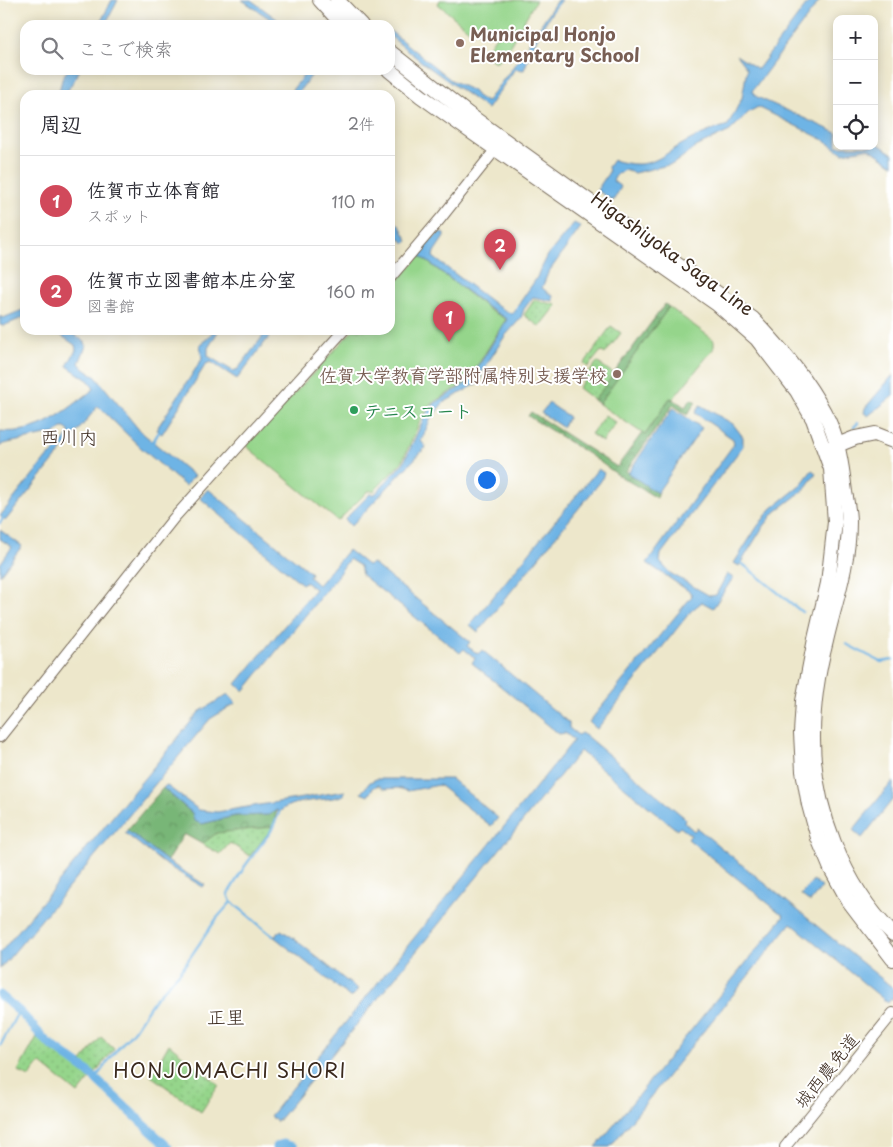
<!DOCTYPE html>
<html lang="ja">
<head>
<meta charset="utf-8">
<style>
	body { margin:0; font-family:"Playpen Sans","Klee One",sans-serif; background:#f2f2f3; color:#2b2b33 }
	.controls { position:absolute; right:15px; top:15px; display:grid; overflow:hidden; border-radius:10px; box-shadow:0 2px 12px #0003 }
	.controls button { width:45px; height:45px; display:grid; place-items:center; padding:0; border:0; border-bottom:1px solid #e1e1e2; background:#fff; color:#2b2b33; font:25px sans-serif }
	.you { position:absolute; left:486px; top:479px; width:18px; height:18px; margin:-12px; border:4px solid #fff; border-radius:50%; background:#1a73e8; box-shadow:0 0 0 8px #1a73e833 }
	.badge { display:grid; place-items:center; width:32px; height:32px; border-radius:50%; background:#d1495b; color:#fff; font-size:16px; font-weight:700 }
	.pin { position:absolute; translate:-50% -41px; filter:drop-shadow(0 1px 2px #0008) }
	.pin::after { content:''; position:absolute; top:26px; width:18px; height:15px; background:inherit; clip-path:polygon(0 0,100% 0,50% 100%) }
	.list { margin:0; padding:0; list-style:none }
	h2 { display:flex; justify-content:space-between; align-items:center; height:65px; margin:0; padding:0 20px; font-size:21px }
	h2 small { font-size:16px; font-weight:400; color:#7c7c81 }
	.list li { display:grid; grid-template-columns:32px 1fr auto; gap:15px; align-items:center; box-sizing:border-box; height:90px; padding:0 20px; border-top:1px solid #e1e1e2 }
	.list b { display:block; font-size:19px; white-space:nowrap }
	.list p { margin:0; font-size:16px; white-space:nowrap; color:#7c7c81 }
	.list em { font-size:16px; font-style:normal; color:#7c7c81 }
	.icon { flex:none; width:28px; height:28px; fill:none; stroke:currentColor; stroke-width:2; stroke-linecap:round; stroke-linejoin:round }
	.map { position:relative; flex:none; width:893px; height:1147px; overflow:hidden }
	.search { position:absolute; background:#fff; box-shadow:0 2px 12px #0003; left:20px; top:20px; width:375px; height:55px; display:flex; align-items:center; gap:12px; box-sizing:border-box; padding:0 18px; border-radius:15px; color:#7c7c81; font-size:19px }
	.panel { position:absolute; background:#fff; box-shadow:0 2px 12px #0003; left:20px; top:90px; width:375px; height:245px; border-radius:15px }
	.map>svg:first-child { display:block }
</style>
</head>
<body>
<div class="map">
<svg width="893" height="1147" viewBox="0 0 893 1147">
	<defs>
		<pattern id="forest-crowns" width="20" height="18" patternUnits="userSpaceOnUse" patternTransform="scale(1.25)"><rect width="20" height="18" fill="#78b677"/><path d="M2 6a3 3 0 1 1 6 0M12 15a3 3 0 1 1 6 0" fill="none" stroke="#649461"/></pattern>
		<pattern id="garden-dots" width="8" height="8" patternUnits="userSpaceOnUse" patternTransform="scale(1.25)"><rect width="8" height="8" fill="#95d58b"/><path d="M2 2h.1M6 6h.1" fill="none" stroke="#81b778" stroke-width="1.8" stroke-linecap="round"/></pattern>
	</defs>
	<rect width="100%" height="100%" fill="#fff"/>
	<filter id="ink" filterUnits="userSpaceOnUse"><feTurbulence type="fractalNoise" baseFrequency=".02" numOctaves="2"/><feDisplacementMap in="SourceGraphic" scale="10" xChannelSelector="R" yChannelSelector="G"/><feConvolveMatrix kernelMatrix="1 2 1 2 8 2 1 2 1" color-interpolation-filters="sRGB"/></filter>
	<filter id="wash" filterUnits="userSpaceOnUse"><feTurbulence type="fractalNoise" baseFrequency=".0096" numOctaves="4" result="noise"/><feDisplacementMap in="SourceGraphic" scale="20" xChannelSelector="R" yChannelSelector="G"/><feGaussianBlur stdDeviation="1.12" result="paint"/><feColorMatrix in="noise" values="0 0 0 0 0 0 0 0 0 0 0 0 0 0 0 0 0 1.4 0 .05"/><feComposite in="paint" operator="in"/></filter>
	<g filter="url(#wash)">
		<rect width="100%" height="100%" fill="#ede7cb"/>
		<g fill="#95d58b" stroke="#688054">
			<path d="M440,0H536L504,56L495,62L484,54L501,28L485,33L469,30L438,4Z"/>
			<path d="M420,256L491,311L506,319L468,381L434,402L422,417L402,462L374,491H368L338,521L246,446L353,330H390V289Z"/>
			<path d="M669,307L714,340V348L673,399L670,398L645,435L599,404Z"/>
		</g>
		<g fill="url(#forest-crowns)" stroke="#5a704a">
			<path d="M665,304L669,307L599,404L594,400Z"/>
			<path d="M670,398L673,399L685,407L691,399L696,402L687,415L673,405L626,471L657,493V498L618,475L590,455L528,416L531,412L617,467L642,433L645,435Z"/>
			<path d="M163,788L192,813L202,824L235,816L269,815L277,810L273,827L217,833L202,844L184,834L167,861L127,830Z"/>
		</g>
		<g fill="url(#garden-dots)" stroke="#688054">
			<path d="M534,300L557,305L540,327L524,315Z"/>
			<path d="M611,326L621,333L605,354L601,351L588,367L584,364Z"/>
			<path d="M597,362L614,374L594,400L578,388Z"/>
			<path d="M605,415L616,423L602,442L591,434Z"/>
			<path d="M273,827L250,856L230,843L220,854L202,844L217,833Z"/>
			<path d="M38,1035L46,1043L77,1068L101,1037L114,1049L78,1094L40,1063L29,1077L18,1071Z"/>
			<path d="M169,1044L219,1085L201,1112L151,1076Z"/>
		</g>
		<g fill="#6eb4e5" stroke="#546f82">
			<path d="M112,0H118L105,25H99Z"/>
			<path d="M242,0H251L285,25H279Z"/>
			<path d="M557,0H562C543,21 534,44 524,70L515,69L487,109L423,63L390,36V31L451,80L473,91L477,96L486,102L513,67Z"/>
			<path d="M810,0H820L752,91L757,97L837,133V146H874V141L893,154V165L869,148L843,153L824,140L758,107L749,112L730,131L696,147L673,164L634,173L624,170L616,175L613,181L621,187L613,201L597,190L609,172L608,167L613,160C654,172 659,155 692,139C703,133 716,129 728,125L742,98L747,69L736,55L758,69Z"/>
			<path d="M68,70H80L65,95H58L63,76Z"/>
			<path d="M308,70H316L296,95H288Z"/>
			<path d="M390,216L400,226L408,241L405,243L390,231Z"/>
			<path d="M574,223L581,227L548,273L542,288L553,296V301L533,297L524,309L521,318L505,336L482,372L480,382L443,403L431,418L421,441L426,447L351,526L345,519L370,494H375L404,462L425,416L435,403L469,382L507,319L490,309L419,255L425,245L440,232L444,234V237L434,252L433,257L497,306L512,314L536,279L548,255Z"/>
			<path d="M25,309V317L3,326L0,325V316L3,318Z"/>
			<path d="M53,330H67L85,342L86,346L79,363L83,368L96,377L140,431L194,476L185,486L140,447L98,406L6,520L0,516L47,457L51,455L69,435V431L65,428H62L56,433L3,444L0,447V431C40,435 65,411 94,389L89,381L67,366L76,350L75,345Z"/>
			<path d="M214,330H219L208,348V356L233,371L238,369L266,332L269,337L237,379L211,362L206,364L162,434L156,430L202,359L200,344L208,338Z"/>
			<path d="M893,375V396L868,416L864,413L865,408Z"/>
			<path d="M549,403L569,417L562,427L541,413Z"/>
			<path d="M700,405L733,424L743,437V446L661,554L660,562L670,573L710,596L716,595L727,574L733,578L713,608L702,602L691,611L597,729L589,722L692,596L690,592L647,563L734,444L733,439L695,413Z"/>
			<path d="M673,408L702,428L657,493L628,473Z"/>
			<path d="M598,469L604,473L601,481L478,632L470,625Z"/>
			<path d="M812,470L816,473L804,490L775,512L761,530L739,566L734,563L757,527L771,509L800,486Z"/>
			<path d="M208,489L311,573L309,577L318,585L348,550L368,566L372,563L470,642L467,646L478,654L482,650L569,723V728L578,735L581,733L586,736L685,818L684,822L694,831L697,828L893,988V1001L891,999L888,1003L791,923L610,1147H596L784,916L688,839L691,835L680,827L677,830L580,751L277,1122L270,1116L574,740L565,733L559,734L472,663L475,658L464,649L460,653L362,575L360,566L349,559L335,579L244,691L236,684L315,589L305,582L302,584L200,498Z"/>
			<path d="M0,530L22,546L0,575V564L12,547L0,539Z"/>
			<path d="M228,694L236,703L210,719L0,969V953L199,712Z"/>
			<path d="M376,779H451L498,818L491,826L439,785L408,791L398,788L385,789L378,785L373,788L368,796L361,793L370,782Z"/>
			<path d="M893,781V799L862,838L853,830Z"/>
			<path d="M166,785L199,810L217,812L345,791L344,795C328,802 289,798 279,813L277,810L269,815L235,816L202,824L194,821L192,813L163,788Z"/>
			<path d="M127,830L167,861L205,885L203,887L163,863L125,833Z"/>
			<path d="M813,880L822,887L810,902L801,895Z"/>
			<path d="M281,930L292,937L358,990L351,998L273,936H276Z"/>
		</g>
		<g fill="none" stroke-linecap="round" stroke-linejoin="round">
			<g stroke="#6eb4e5" stroke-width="2.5">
				<path d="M854,427L858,423"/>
				<path d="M153,442L159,432"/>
				<path d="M0,523L3,518"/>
				<path d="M739,561L802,612"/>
				<path d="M846,644L881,662L893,660"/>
				<path d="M231,902C246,912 258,925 273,936"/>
				<path d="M0,1046L16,1016"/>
				<path d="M95,1079L114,1053L134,1030L154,1000L180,972L217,918L231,902L228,894L245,866L271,831L279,813"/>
			</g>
			<g stroke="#6eb4e5" stroke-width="9">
				<path d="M0,995L21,1013L47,1042L86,1070L168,1147"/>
				<path d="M276,1147L283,1144L293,1147"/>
			</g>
		</g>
	</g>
	<g filter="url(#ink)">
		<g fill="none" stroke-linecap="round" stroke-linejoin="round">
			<g stroke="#796c5b" stroke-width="12">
				<g id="minor">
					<path d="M390,278L441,218L499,145"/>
					<path d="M0,737L173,519L344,330"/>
					<path d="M785,1147L893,1013"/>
				</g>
			</g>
			<g stroke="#796c5b" stroke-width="16">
				<g id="major">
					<path d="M320,0L343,25"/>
					<path d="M337,0L361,25"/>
					<path d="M390,52L468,114L753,319C780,347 806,378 824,412C838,436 842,466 845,492C847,502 849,513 849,522C849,564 835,602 826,641C818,672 813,704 813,735C812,804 843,886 893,934"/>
					<path d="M389,70L421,96L460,124L717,304L757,339L797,391L813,419L831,469L835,522L828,583L815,639L803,701L801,733L803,771L809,805L818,838L831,869L848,900L893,959"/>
					<path d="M830,448L855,438L875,434L893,441"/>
				</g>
			</g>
			<use href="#minor" stroke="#fff" stroke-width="10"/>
			<use href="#major" stroke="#fff" stroke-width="14"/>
		</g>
	</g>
	<g fill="#8d6e63" stroke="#fff" stroke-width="2">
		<circle cx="460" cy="43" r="5"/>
		<circle cx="617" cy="374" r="5"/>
	</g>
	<circle fill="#2e9e5b" stroke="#fff" stroke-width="2" cx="354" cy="410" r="5"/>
	<g text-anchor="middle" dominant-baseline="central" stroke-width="4" stroke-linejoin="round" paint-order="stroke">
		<g font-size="18" font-weight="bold" fill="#785e54" stroke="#fff" text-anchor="start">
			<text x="470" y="33">Municipal Honjo<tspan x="470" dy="21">Elementary School</tspan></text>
			<text x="607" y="374" text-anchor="end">佐賀大学教育学部附属特別支援学校</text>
		</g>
		<g font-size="18" fill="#3b2a1e" stroke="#fff">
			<text transform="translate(673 253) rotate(36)">Higashiyoka Saga Line</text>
			<text transform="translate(826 1070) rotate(-51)">城西農免道</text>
		</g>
		<g font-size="18" font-weight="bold" fill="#27864d" stroke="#fff" text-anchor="start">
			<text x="364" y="410">テニスコート</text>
		</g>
		<g font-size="19" fill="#3b2a1e" stroke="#fff">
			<text x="69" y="436">西川内</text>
			<text x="226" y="1016">正里</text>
		</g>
		<g font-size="20" letter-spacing="1" fill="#3b2a1e" stroke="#fff">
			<text x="230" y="1070">HONJOMACHI SHORI</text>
		</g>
	</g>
</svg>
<div class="controls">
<button>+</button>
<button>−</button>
<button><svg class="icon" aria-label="locate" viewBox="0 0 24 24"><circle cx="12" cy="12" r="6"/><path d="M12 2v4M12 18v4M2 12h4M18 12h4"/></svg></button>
</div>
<div class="you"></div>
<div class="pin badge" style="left:449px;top:342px">1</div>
<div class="pin badge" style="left:500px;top:270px">2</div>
<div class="search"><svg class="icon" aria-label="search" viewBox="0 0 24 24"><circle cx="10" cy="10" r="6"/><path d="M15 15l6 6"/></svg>ここで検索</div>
<section class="panel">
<h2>周辺<small>2件</small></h2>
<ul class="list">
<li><span class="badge">1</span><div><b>佐賀市立体育館</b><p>スポット</p></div><em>110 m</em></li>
<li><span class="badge">2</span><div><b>佐賀市立図書館本庄分室</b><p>図書館</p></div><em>160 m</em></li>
</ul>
</section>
</div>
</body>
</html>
